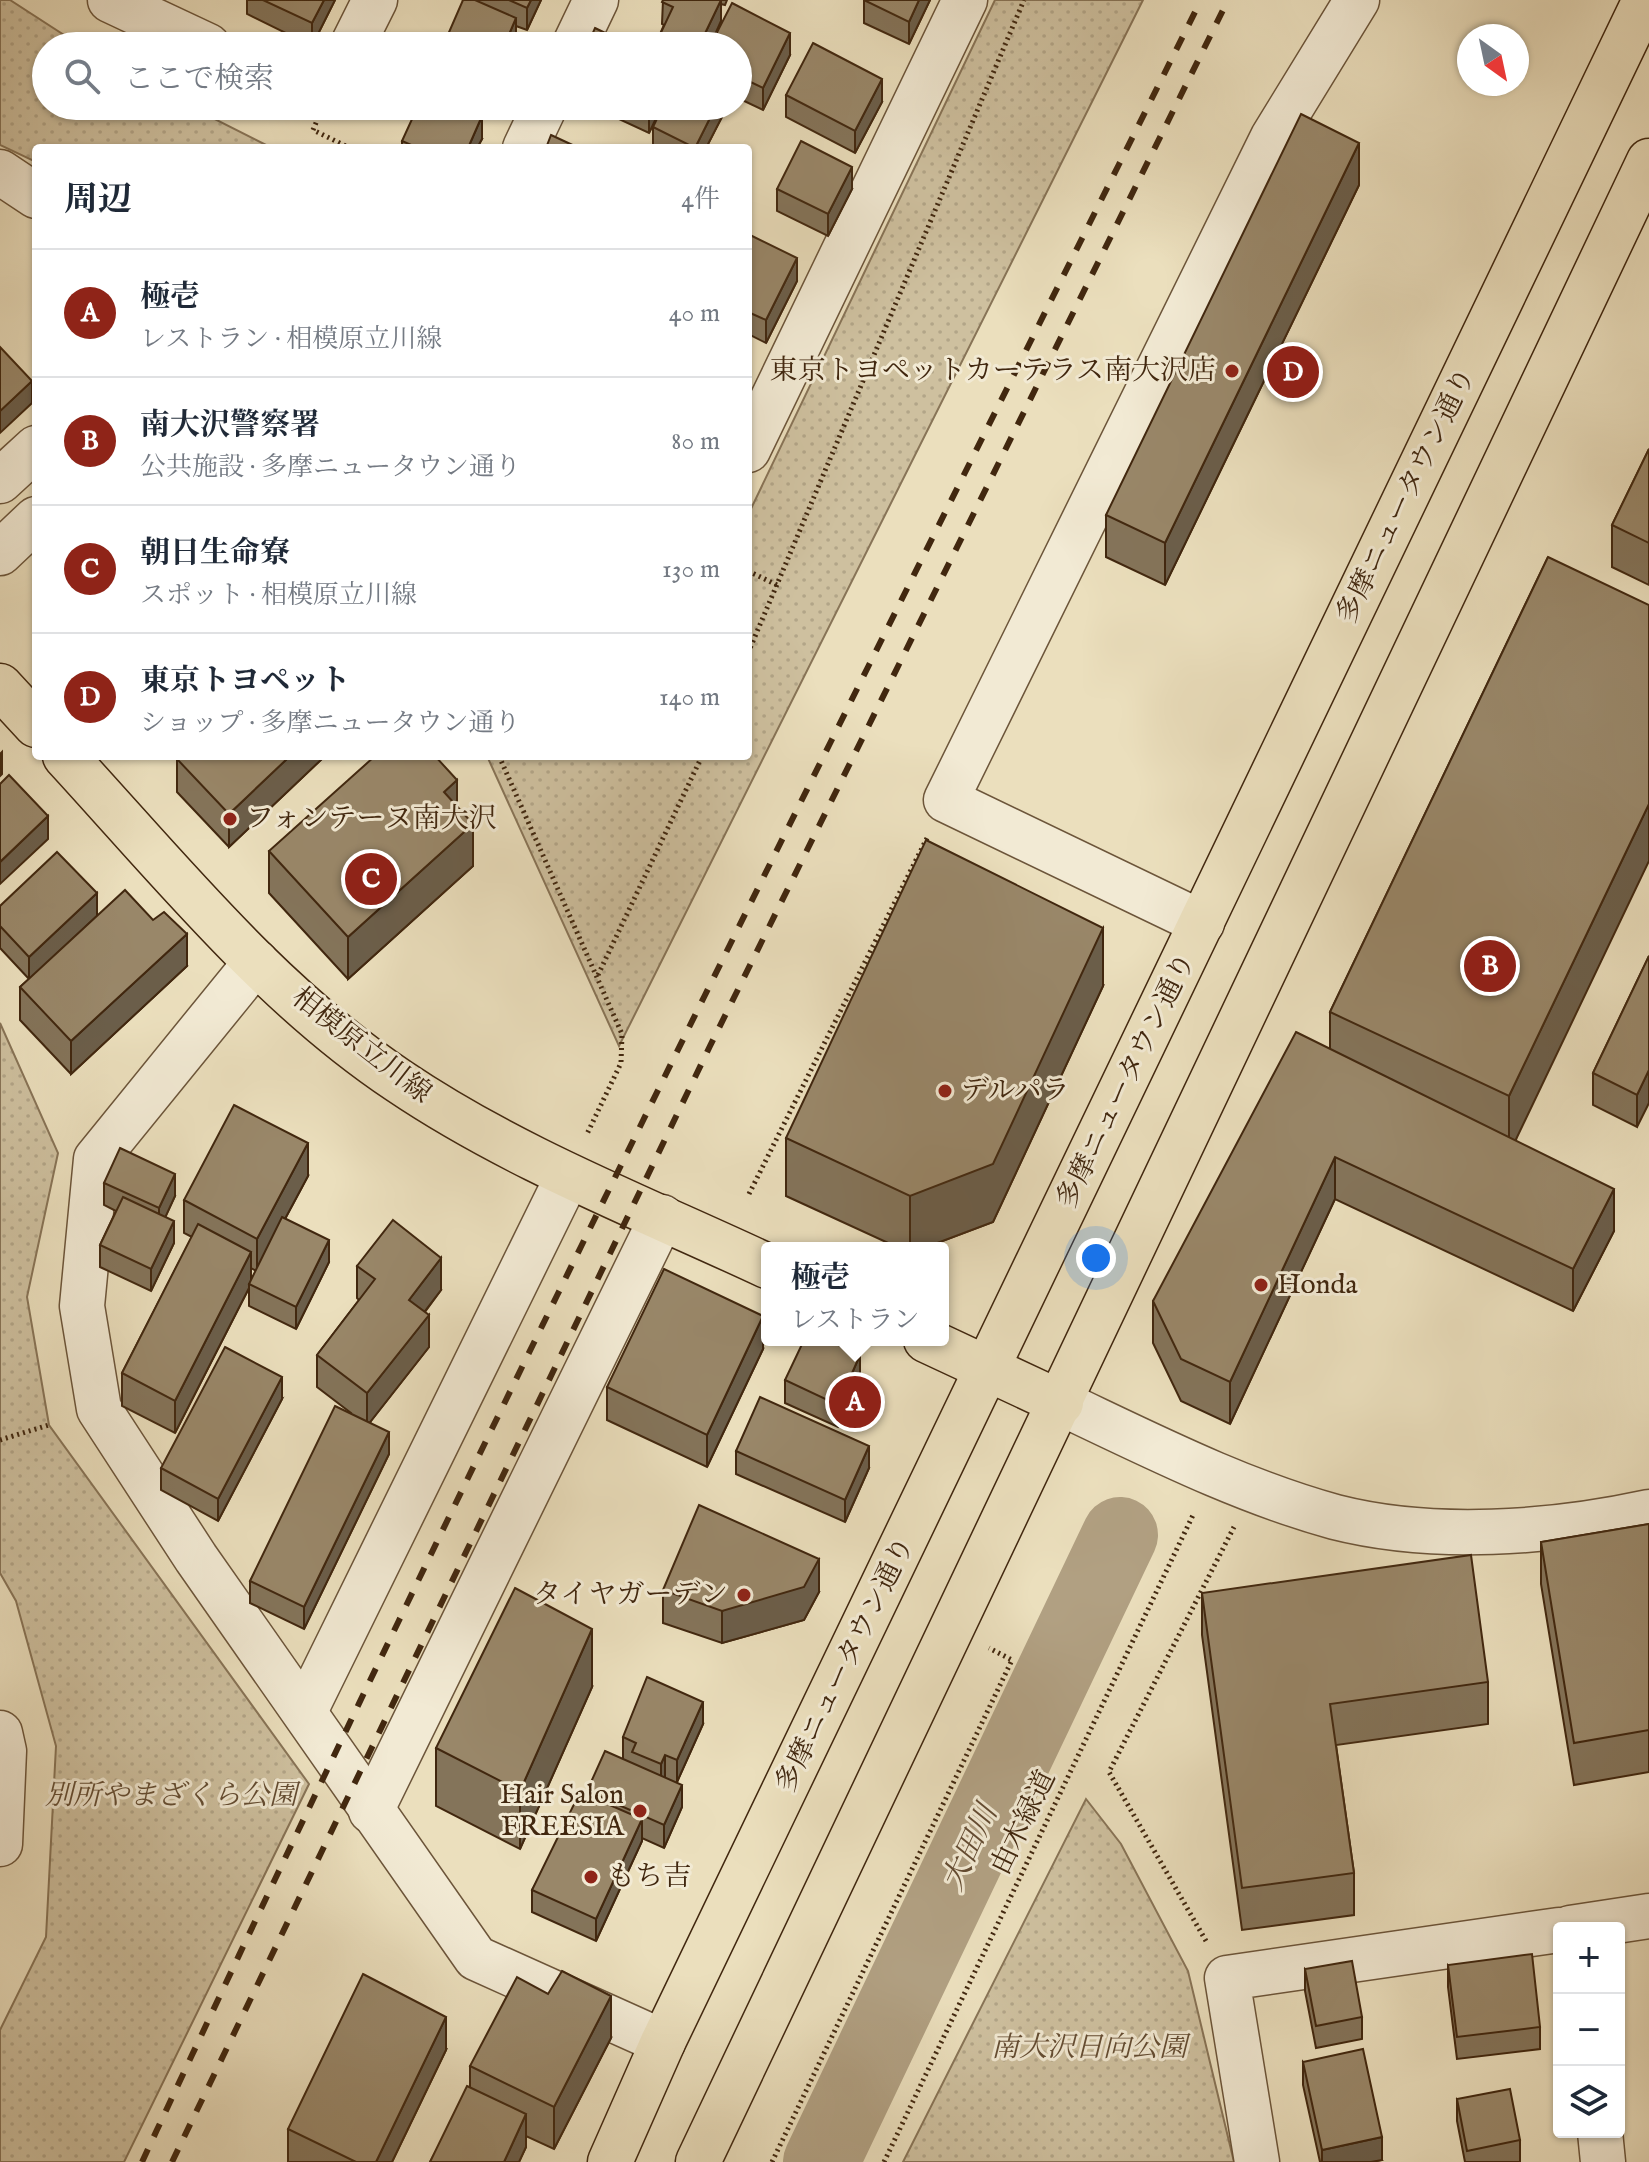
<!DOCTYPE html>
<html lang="ja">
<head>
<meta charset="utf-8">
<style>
	body { margin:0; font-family:"IM FELL English","Noto Serif JP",serif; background:#f2f2f3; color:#1f2937 }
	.controls { position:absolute; right:24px; bottom:24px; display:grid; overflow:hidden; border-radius:8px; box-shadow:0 2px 6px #0004 }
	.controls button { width:72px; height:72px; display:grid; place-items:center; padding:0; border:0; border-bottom:2px solid #e0e1e3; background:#fff; color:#1f2937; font:40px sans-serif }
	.compass { position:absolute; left:1457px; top:24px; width:72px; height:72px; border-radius:50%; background:#fff; box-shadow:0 2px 6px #0004; rotate:147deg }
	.you { position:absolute; left:1096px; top:1258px; width:28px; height:28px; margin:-20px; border:6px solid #fff; border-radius:50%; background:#1a73e8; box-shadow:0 0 0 12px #1a73e833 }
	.badge { display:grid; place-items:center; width:52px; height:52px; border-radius:50%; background:#8f2418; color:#fff; font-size:26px; font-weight:700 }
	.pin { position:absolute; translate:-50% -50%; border:4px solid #fff; box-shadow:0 2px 8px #0006 }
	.popup { position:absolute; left:761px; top:1242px; width:188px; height:104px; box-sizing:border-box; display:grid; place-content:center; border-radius:8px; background:#fff; filter:drop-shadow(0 2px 6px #0005); font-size:26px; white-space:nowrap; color:#747a83 }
	.popup b { font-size:30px; color:#1f2937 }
	.popup::after { content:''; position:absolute; left:50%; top:100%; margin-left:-16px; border:16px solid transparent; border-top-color:#fff }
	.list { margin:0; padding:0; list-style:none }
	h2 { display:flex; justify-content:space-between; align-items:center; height:104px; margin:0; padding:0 32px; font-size:34px }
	h2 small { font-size:26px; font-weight:400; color:#747a83 }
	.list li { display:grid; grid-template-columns:52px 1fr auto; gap:24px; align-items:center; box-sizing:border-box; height:128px; padding:0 32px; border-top:2px solid #e0e1e3 }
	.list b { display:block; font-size:30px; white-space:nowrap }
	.list p { margin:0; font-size:26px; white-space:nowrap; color:#747a83 }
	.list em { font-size:26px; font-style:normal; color:#747a83 }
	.icon { flex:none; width:44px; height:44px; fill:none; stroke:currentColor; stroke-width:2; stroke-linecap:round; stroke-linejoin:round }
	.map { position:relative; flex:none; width:1649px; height:2162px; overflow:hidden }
	.search { position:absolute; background:#fff; box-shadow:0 2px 6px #0004; left:32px; top:32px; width:720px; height:88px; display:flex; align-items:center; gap:20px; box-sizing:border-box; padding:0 28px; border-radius:44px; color:#747a83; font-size:30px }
	.panel { position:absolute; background:#fff; box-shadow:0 2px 6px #0004; left:32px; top:144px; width:720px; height:616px; border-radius:8px }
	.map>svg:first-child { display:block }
</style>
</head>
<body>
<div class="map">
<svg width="1649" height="2162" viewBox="0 0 1649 2162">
	<defs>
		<pattern id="green-dots" width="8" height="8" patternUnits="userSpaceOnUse" patternTransform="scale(2)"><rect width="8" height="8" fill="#cec09f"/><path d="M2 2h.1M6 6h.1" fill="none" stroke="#b2a588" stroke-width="1.8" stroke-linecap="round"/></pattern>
	</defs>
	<rect width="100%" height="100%" fill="#ebdfbd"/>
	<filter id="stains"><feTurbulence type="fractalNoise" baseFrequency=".0025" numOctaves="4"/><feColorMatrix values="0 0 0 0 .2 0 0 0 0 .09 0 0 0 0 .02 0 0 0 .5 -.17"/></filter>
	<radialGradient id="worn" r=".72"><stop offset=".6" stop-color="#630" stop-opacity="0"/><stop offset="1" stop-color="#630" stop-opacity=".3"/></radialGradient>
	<g fill="url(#green-dots)" stroke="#887457" stroke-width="2">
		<path d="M0,0H10L81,46H46V106H189L272,148H36V162L0,145Z"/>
		<path d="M995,0H1143L619,1046L487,756H748V515Z"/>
		<path d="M0,1023L58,1153L27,1297L49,1425L309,1784L124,2162H0V2030L46,1937L56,1746L16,1601L0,1573Z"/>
		<path d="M1086,1799L1121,1844L1188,1971L1234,2162H903Z"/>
	</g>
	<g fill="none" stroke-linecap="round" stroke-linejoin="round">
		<path stroke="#b1a082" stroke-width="76" d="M821,2162L1120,1535"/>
		<g stroke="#6c553a" stroke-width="47">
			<g id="minor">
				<path d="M110,0L208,46"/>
				<path d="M352,46L375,0"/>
				<path d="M574,46L596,0"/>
				<path d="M525,148L545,106"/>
				<path d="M0,172L36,196"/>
				<path d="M748,450L965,0"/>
				<path d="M0,481L36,448"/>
				<path d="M0,553L36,519"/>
				<path d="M1202,923L946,800L1273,137L1357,0"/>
				<path d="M256,962L96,1159L82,1306L99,1409L196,1558L476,1958L663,2042"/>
				<path d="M1061,1403C1150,1445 1240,1491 1335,1517C1433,1542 1552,1533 1649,1512"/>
				<path d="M305,1711L568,1176"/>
				<path d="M0,1733L4,1751L0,1844"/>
				<path d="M371,1811L662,1217"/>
				<path d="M1570,1928L1649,1916"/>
				<path d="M1600,2132L1603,2162"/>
				<path d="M1257,2162L1227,1978L1559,1930"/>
			</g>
		</g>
		<g stroke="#41270f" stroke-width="47">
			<g id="major">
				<path d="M0,686L36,725"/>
				<path d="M65,756C169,869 270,995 399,1081C513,1158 643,1208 767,1266"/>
				<path d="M926,1340L1061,1403"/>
				<path d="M610,2162L663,2042L1645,0"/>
				<path d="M698,2162L1649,161"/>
			</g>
		</g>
		<g stroke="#41270f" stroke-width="5" stroke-dasharray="2 4" stroke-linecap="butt">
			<path d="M323,106L313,130L350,148"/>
			<path d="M748,571L777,585"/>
			<path d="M748,653L1024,0"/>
			<path d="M499,756L622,1034L621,1063L587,1134"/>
			<path d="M598,975L702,756"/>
			<path d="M749,1194L928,836"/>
			<path d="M0,1440L49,1425"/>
			<path d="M1206,1941L1109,1772L1234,1527"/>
			<path d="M772,2162L1012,1660L989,1648"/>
			<path d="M884,2162L1194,1513"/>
		</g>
		<use href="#minor" stroke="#f2ead4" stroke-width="44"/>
		<use href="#major" stroke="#ebdfbd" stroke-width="44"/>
		<g stroke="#41270f" stroke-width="6" stroke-dasharray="14 14" stroke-linecap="butt">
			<path d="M142,2162C481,1434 843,718 1201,0"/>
			<path d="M172,2162L710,1046L1228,0"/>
		</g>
	</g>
	<g fill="#84745a" stroke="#41270f" stroke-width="2" fill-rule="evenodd">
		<path d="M247,0H335L312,46L247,14Z"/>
		<path d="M463,0H541L527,30L516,26V40Z"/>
		<path d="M663,0H727L725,5L721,4V21L710,46H657V41L664,25L662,24Z"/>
		<path d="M864,0H930L909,44L864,23Z"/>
		<path d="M738,46L790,55L763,110L738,98Z"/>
		<path d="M786,95L882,102L855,153L786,117Z"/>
		<path d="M465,106H488L484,114Z"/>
		<path d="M591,106H662L649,133Z"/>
		<path d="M725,106V111L706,148H653V127Z"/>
		<path d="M482,139L477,148H402V141Z"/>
		<path d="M1359,185L1165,585L1106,557V515Z"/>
		<path d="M777,189H852L828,236L777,211Z"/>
		<path d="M748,234L797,281L766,343L748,334Z"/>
		<path d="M1649,449V585L1612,567V525Z"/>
		<path d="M1548,557L1516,1141L1614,1231L1573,1311L1335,1199L1230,1424L1181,1401L1153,1343V1301L1330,1048V1012Z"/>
		<path d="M325,756L229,847L177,792V759Z"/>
		<path d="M457,806L473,866L348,979L269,893V851Z"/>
		<path d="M0,906L97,916L187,966L71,1074L20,1020V987L29,979L0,948Z"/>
		<path d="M1649,956L1637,1127L1593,1105V1073Z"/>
		<path d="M1103,986L993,1222L924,1248H899L786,1196V1138Z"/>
		<path d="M308,1176L285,1219L329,1262L296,1329L249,1306V1288L175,1433L122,1406V1373L192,1237L184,1233V1200ZM251,1268L256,1271L251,1280Z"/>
		<path d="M104,1183L175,1196L165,1217L174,1243L151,1291L100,1267V1245L116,1211L104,1205Z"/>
		<path d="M357,1266L441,1290L425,1312L429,1347L370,1422L389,1454L304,1629L250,1603V1581L351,1413L317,1387V1355L359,1300L357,1298Z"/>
		<path d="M763,1349L707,1467L607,1420V1387Z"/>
		<path d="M860,1378L838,1427L785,1403V1380Z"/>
		<path d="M282,1399L218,1521L161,1490V1468Z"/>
		<path d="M736,1451L869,1468L845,1522L736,1474Z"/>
		<path d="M1649,1524V1772L1574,1785L1541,1584V1542Z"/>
		<path d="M663,1590L819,1592L804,1620L722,1643L663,1623Z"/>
		<path d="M1202,1593L1488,1682V1724L1336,1745L1354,1873V1915L1242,1930L1202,1635Z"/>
		<path d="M592,1687L520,1849L436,1806V1748Z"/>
		<path d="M703,1724L677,1782L682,1807L664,1848L642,1838V1841L596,1941L532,1912V1890L587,1796V1791L623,1759V1737Z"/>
		<path d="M1448,1965L1540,2027V2049L1457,2059L1448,1987Z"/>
		<path d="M1305,1969L1362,2017V2039L1316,2048L1305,1991Z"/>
		<path d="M611,2038L554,2149L526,2136V2147L519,2162H430L470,2088V2066Z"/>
		<path d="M446,2050L392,2162H288V2129Z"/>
		<path d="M1303,2062L1382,2160L1371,2162H1320L1303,2085Z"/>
		<path d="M1457,2099L1520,2140V2162H1465L1457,2121Z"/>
	</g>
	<g fill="#6b5e4a" stroke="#41270f" stroke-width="2">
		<path d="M324,0H335L312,46V23Z"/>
		<path d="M531,0H541L527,30V8Z"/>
		<path d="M721,0V21L710,46H699Z"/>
		<path d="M919,0H930L909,44V22Z"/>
		<path d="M516,18V40L514,46H504Z"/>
		<path d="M790,33V55L763,110V88Z"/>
		<path d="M882,79V102L855,153V131Z"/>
		<path d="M651,106H662L649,133V111Z"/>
		<path d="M716,106H725V111L706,148H695Z"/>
		<path d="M482,116V139L477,148H468Z"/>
		<path d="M1359,143V185L1165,585V543Z"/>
		<path d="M852,167V189L828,236V214Z"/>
		<path d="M797,258V281L766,343V320Z"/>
		<path d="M32,381V403L0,433V411Z"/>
		<path d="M2,752V774L0,776V754Z"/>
		<path d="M290,756H325L229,847V814Z"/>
		<path d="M457,780V822L444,792Z"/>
		<path d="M1649,804V861L1509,1154V1096Z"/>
		<path d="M48,816V839L0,884V862Z"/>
		<path d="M473,824V866L348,979V937Z"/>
		<path d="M97,893V916L29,980V957Z"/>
		<path d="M1103,928V986L993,1222L924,1248H910V1196Z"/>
		<path d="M187,934V966L71,1074V1041Z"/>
		<path d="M1649,1070V1103L1637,1127V1095Z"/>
		<path d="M308,1143V1176L257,1271V1239Z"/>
		<path d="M1335,1157V1199L1230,1424V1382Z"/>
		<path d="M175,1174V1196L159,1231V1208Z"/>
		<path d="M1614,1189V1231L1573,1311V1269Z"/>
		<path d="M174,1221V1243L151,1291V1269Z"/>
		<path d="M329,1240V1262L296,1329V1307Z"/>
		<path d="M251,1252V1284H249V1288L175,1433V1401Z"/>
		<path d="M441,1258V1290L409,1332V1300Z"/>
		<path d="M429,1315V1347L367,1426V1393Z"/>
		<path d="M763,1316V1349L707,1467V1435Z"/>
		<path d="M860,1355V1378L838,1427V1405Z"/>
		<path d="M282,1377V1399L218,1521V1499Z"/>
		<path d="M389,1432V1454L304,1629V1607Z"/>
		<path d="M869,1446V1468L845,1522V1500Z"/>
		<path d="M819,1559V1592L804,1620L722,1643V1611Z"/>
		<path d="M592,1629V1687L520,1849V1791Z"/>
		<path d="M703,1702V1724L677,1782V1760Z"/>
		<path d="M665,1755V1777L661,1786V1764Z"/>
		<path d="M682,1785V1807L664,1848V1825Z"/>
		<path d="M642,1819V1841L596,1941V1919Z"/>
		<path d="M611,1996V2038L554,2149V2107Z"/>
		<path d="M446,2017V2050L392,2162H376Z"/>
		<path d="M526,2114V2147L519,2162H504Z"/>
		<path d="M1382,2137V2160L1371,2162H1322V2150Z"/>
	</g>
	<g fill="#998769" stroke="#41270f" stroke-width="2">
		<path d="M263,0H324L312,23Z"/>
		<path d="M463,0H475L516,18L504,46H443Z"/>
		<path d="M509,0H531L527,8Z"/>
		<path d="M663,0H721L699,46H668L657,41L673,7L662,2Z"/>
		<path d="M864,0H919L909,22Z"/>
		<path d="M732,3L790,33L763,88L738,76V46H710Z"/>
		<path d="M595,28L632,46H587Z"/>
		<path d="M813,43L882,79L855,131L786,95Z"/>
		<path d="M418,106H458L482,116L468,148H418L402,141Z"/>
		<path d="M638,106H651L649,111Z"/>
		<path d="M663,106H716L695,148L653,127Z"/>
		<path d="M1301,114L1359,143L1165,543L1106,515Z"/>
		<path d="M551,135L579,148H546Z"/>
		<path d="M801,141L852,167L828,214L777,189Z"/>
		<path d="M748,234L797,258L766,320L748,312Z"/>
		<path d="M0,347L32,381L0,411Z"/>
		<path d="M1649,449V543L1612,525Z"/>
		<path d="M1548,557L1649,605V804L1509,1096L1330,1012Z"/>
		<path d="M181,756H290L229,814L177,759Z"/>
		<path d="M375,756H435L457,780L444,792L473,824L348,937L269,851Z"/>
		<path d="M9,775L48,816L0,862V784Z"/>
		<path d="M926,840L1103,928L993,1164L910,1196L786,1138Z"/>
		<path d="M57,852L97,893L29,957L0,926V906Z"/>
		<path d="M125,890L153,920L164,912L187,934L71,1041L20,987Z"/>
		<path d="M1649,956V1070L1637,1095L1593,1073Z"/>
		<path d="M1296,1032L1614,1189L1573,1269L1335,1157L1230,1382L1181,1359L1153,1301Z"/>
		<path d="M234,1105L308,1143L257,1239L184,1200Z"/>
		<path d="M120,1148L175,1174L159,1208L104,1183Z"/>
		<path d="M123,1197L174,1221L151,1269L100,1245Z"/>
		<path d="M282,1217L329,1240L296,1307L249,1284Z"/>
		<path d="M393,1220L441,1258L409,1300L429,1315L367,1393L317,1355L375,1279L357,1266Z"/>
		<path d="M198,1224L251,1252L175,1401L122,1373Z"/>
		<path d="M664,1269L763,1316L707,1435L607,1387Z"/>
		<path d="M804,1340H828L860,1355L838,1405L785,1380Z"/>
		<path d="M225,1347L282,1377L218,1499L161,1468Z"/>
		<path d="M760,1397L869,1446L845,1500L736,1451Z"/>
		<path d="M335,1406L389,1432L304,1607L250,1581Z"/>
		<path d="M699,1505L819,1559L804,1587L722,1611L663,1590Z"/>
		<path d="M1649,1524V1730L1574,1743L1541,1542Z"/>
		<path d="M1471,1555L1488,1682L1330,1704L1354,1873L1242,1888L1202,1593Z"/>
		<path d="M515,1588L592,1629L520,1791L436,1748Z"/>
		<path d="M647,1677L703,1702L677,1760L665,1755L661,1764L632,1752L636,1743L623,1737Z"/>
		<path d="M605,1751L682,1785L664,1825L587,1791Z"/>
		<path d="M580,1792L642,1819L596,1919L532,1890Z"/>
		<path d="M1532,1954L1540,2027L1457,2037L1448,1965Z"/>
		<path d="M1352,1961L1362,2017L1316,2026L1305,1969Z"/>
		<path d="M562,1971L611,1996L554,2107L470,2066L517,1977L548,1994Z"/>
		<path d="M363,1974L446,2017L376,2162H356L288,2129Z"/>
		<path d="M1363,2049L1382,2137L1322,2150L1303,2062Z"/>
		<path d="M467,2086L526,2114L504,2162H430Z"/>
		<path d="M1510,2089L1520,2140L1467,2151L1457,2099Z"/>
	</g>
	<g fill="#8f2418" stroke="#f2ead4" stroke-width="3">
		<circle cx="1232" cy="371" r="8"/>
		<circle cx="230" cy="819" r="8"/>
		<circle cx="945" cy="1091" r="8"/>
		<circle cx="1261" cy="1285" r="8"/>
		<circle cx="744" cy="1595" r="8"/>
		<circle cx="640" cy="1811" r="8"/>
		<circle cx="591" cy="1877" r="8"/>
	</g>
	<g text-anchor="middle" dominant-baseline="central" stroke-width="6" stroke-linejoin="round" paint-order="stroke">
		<g font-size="28" fill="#41270f" stroke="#f2ead4" text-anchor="start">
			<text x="1216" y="371" text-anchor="end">東京トヨペットカーテラス南大沢店</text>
			<text x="246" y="819">フォンテーヌ南大沢</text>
			<text x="961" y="1091">デルパラ</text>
			<text x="1277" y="1285">Honda</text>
			<text x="728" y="1595" text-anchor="end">タイヤガーデン</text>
			<text x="624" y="1795" text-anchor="end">Hair Salon<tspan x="624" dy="32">FREESIA</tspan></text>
			<text x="607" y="1877">もち吉</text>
		</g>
		<g font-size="28" fill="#41270f" stroke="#f2ead4">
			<text transform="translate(1407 496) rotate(-64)">多摩ニュータウン通り</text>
			<text transform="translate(361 1046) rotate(38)">相模原立川線</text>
			<text transform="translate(1127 1081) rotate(-64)">多摩ニュータウン通り</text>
			<text transform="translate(846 1665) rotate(-64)">多摩ニュータウン通り</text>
			<text transform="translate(1024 1823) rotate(-64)">由木緑道</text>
		</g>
		<g font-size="28" font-style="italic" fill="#644d33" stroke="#f2ead4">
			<text x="171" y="1796">別所やまざくら公園</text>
			<text x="1089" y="2048">南大沢日向公園</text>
		</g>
		<g font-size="30" font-style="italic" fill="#634b32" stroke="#f2ead4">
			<text transform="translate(971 1848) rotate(-65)">大田川</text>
		</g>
	</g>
	<rect width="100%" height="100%" filter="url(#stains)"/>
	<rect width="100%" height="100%" fill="url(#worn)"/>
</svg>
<div class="controls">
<button>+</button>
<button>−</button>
<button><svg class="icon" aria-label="layers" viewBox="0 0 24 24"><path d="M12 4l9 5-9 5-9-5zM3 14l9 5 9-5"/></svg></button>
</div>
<svg class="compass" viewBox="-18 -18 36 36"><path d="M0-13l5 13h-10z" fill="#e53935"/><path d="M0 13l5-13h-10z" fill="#747a83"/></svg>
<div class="you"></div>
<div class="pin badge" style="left:855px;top:1402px">A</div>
<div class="popup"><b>極壱</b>レストラン</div>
<div class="pin badge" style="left:1490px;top:966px">B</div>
<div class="pin badge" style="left:371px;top:879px">C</div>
<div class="pin badge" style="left:1293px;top:372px">D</div>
<div class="search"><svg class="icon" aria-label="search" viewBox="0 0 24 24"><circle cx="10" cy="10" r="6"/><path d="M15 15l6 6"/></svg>ここで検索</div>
<section class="panel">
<h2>周辺<small>4件</small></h2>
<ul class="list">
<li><span class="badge">A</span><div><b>極壱</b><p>レストラン · 相模原立川線</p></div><em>40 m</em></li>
<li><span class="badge">B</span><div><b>南大沢警察署</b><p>公共施設 · 多摩ニュータウン通り</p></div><em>80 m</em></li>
<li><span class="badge">C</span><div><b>朝日生命寮</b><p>スポット · 相模原立川線</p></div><em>130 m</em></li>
<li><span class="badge">D</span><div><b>東京トヨペット</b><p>ショップ · 多摩ニュータウン通り</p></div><em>140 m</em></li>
</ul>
</section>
</div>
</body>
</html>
